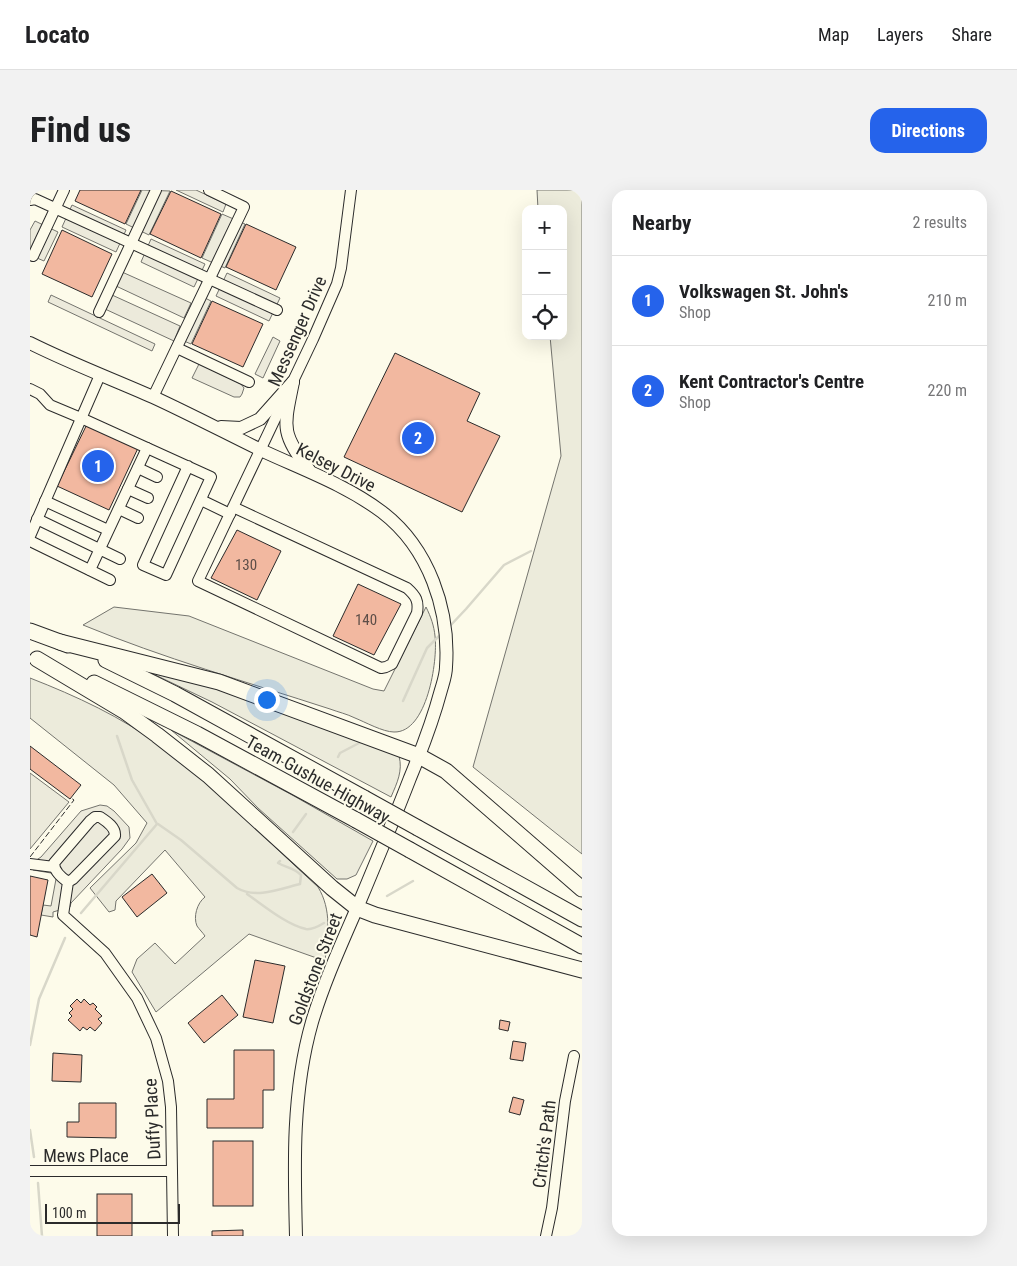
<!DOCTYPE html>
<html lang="en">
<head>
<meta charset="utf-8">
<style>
	body { margin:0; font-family:"Roboto Condensed",sans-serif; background:#f2f2f2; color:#202124 }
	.controls { position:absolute; right:15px; top:15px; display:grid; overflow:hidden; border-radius:10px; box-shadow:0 5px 20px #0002 }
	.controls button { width:45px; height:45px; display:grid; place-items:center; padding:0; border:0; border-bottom:1px solid #e0e0e0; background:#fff; color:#202124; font:25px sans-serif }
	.scale { position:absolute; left:15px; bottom:12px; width:135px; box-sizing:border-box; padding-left:5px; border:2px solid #2b2b2b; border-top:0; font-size:14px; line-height:18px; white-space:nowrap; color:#2b2b2b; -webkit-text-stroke:4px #fdfbea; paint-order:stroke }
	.you { position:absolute; left:236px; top:509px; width:18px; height:18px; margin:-12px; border:4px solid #fff; border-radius:50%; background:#1a73e8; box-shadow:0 0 0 8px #1a73e833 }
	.badge { display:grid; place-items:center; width:32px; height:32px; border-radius:50%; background:#2563eb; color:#fff; font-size:16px; font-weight:700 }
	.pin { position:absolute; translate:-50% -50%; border:2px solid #fff; box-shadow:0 1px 5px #0006 }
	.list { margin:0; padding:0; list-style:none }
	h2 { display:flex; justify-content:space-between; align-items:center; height:65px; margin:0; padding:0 20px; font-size:21px }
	h2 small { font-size:16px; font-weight:400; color:#757577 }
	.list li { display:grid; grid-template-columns:32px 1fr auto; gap:15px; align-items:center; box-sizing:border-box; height:90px; padding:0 20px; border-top:1px solid #e0e0e0 }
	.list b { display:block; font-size:19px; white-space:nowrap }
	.list p { margin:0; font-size:16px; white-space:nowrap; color:#757577 }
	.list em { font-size:16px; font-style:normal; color:#757577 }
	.icon { flex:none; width:28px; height:28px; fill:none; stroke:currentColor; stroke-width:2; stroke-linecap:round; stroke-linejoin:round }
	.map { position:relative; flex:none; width:552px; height:1046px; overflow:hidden; border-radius:15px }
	header { display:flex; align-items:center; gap:30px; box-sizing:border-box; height:70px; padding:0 25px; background:#fff; border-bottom:1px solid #e0e0e0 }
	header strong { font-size:24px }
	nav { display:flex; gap:28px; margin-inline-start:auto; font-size:18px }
	.intro { display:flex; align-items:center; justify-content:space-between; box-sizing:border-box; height:120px; padding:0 30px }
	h1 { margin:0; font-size:35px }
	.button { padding:12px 22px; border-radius:15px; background:#2563eb; color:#fff; font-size:18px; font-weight:700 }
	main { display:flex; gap:30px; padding:0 30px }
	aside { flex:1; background:#fff; border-radius:15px; box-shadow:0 5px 20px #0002 }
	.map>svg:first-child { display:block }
</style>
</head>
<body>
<header>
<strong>Locato</strong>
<nav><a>Map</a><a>Layers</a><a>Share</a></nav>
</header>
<div class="intro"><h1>Find us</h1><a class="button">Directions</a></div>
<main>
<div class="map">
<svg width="552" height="1046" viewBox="0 0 552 1046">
	<rect width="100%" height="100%" fill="#fdfbea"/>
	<g fill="#ecebdb" stroke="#74746e">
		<path d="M507,0H552V664L443,577L531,266L520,146H533V19H508Z"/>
		<path d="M84,417L159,426L343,499L354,501L396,417C401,427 404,436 405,446C408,471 397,543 364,542C353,542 335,532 325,528C317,524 308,522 300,519C217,492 133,468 53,435Z"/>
		<path d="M96,471L224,510L369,566C373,581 367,593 361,607L182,512Z"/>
		<path d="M0,488C46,506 92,527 132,557C188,599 236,650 288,697C302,720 298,745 295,771L219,744L126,822L102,782L107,769L125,753L145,774L175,746C173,743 169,739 167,736C163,727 167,713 175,707L135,660L86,711L85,720L79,722L60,698L106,653L117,633L84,595L0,528Z"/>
		<path d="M141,540L264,606L343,651L326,685L317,689H307L228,618L200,589Z"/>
	</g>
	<g fill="#eceadb" stroke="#74746e">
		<path d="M112,0L140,1L119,45L96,34Z"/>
		<path d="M146,0H166L196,14L193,22Z"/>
		<path d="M42,15L96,40L86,62L32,37Z"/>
		<path d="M192,24L215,34L195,78L172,68Z"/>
		<path d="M5,31L28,42L14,71L0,65V40Z"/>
		<path d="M121,49L175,74L164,97L111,72Z"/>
		<path d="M92,82L161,113L154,128L86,96Z"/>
		<path d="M197,83L250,108L239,131L186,106Z"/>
		<path d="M21,105L125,154L122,161L18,112Z"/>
		<path d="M82,105L150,136L144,151L75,119Z"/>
		<path d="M175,108L181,111L161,154L154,151Z"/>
		<path d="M243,147L250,151L233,188L225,184Z"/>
		<path d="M169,174L211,194L214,198L212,204L210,207H204L162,188Z"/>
		<path d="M0,583L39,612L0,659Z"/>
		<path d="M70,615L77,616L84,621L99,637L100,648L92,659L41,713L40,717L23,722V727L11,725L13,715L21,716L26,689L21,683L3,680L5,671L11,667L51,621Z"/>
	</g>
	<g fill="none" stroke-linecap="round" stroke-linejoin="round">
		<g stroke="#d8d7c9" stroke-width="2.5">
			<path d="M419,437L436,419L474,375L501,361"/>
			<path d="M373,511L397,458L411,444"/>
			<path d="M308,567L310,563L331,552"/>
			<path d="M128,634L151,650L207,698C226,709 250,699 270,694L271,685C264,678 257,678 248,673L250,671"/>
			<path d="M263,642L276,624"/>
			<path d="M217,704C233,715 257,735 276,739C282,740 289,736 294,733"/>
			<path d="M357,706L383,691"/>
			<path d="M51,723L127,634L102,590L87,546"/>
			<path d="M0,855L9,809L35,748"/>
			<path d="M0,940L4,967"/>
			<path d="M8,993L12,1046"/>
		</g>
	</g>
	<g fill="#f2b8a0" stroke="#2b2b2b">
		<path d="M50,0H111L95,34L45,11Z"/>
		<path d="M141,1L191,24L171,68L120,44Z"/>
		<path d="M216,34L266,57L246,100L196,77Z"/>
		<path d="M32,40L82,64L62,107L12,84Z"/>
		<path d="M182,111L233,134L213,177L162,154Z"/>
		<path d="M365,163L450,203L437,231L470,246L432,322L314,267Z"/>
		<path d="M58,232L109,256L79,320L27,296Z"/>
		<path d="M207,340L251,361L227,410L181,388Z"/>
		<path d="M328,394L371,414L344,465L303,446Z"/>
		<path d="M0,556L51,595L40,609L0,579Z"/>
		<path d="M122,684L137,703L107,727L92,707Z"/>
		<path d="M0,686L18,690L7,747L0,745Z"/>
		<path d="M225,770L255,776L243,833L213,827Z"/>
		<path d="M192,805L208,825L174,853L158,833Z"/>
		<path d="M47,809L51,813L54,809L60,815L63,813L67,817L65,819L72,826L68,829L72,833L65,841L60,837L57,840L53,837L50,841L38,830L42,826L39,823L43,819L40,816Z"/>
		<path d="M470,830L480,832L478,841L469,839Z"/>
		<path d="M483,851L496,853L493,871L480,869Z"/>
		<path d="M204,860H244V900H233V938H177V909H204Z"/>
		<path d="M23,863L52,865L51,892L22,891Z"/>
		<path d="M483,907L494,910L490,925L479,922Z"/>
		<path d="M49,913H86V948L37,947V932H49Z"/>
		<rect x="183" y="951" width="40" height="65"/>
		<rect x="67" y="1004" width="35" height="42"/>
		<path d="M213,1040V1046H182V1041Z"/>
	</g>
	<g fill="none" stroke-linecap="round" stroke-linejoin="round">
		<g stroke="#2b2b2b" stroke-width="12">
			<g id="minor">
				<path d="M0,10L5,9L247,120"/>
				<path d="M3,66L34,0"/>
				<path d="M69,122L126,0"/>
				<path d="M147,158L219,192"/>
				<path d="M0,199L10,204L20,215L51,228L181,287L136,385L113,375L158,276"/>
				<path d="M123,207L214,17L179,0"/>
				<path d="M108,278L127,287"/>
				<path d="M98,299L118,308"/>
				<path d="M171,310L200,324"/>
				<path d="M15,311L78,340"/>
				<path d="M203,317L377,398C386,406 389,411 387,423L362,474L356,477L351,478L168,391L283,149L307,94L311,78L321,0"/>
				<path d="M89,319L108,328"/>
				<path d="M7,329L90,369"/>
				<path d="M0,346L70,185"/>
				<path d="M0,351L80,390"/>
				<path d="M60,380L117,258"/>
				<path d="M0,674L24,677"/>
				<path d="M38,692C32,688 24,682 24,673L60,631L65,627H70C76,631 86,637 85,646L43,689L38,692L33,725L75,763L107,808L126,848L138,891L141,917L143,1046"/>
				<path d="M0,981H141"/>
				<path d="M516,1046L522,1018L535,911L544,866"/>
			</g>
		</g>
		<g stroke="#2b2b2b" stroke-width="14">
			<g id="major">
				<path d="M0,153C40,173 82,189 123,207C160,224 196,243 233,261C274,280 316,295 352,322C399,358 420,420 416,477C416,485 413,493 411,500C403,530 392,559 380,588C363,632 345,675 327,718C311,755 294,792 282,832C262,902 264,974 266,1046"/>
				<path d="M263,192C254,237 250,242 279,280"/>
				<path d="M191,237L211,238L230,229L263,192"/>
			</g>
		</g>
		<g stroke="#2b2b2b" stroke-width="17">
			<g id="highway">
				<path d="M0,441L38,455"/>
				<path d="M30,452L189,492L389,566L416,581L552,699"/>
				<path d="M7,469L94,521L127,545L178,585L302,698L327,718L345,725L552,780"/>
				<path d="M76,470L145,504L334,608"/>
				<path d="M64,493L167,544L326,630"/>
				<path d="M388,638L552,729"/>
				<path d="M380,660L552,756"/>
			</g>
		</g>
		<use href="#minor" stroke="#fdfbea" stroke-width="10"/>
		<use href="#major" stroke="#fdfbea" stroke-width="12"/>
		<use href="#highway" stroke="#fdfbea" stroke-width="15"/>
		<g stroke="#2b2b2b" stroke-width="17" stroke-linecap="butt">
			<g id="highway-bridge">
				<path d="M334,608L388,638"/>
				<path d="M326,630L380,660"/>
			</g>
		</g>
		<use href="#highway-bridge" stroke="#fdfbea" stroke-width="15"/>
		<path stroke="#2b2b2b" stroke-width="1" stroke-dasharray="6 2.5" stroke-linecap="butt" d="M0,667L44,610L41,608"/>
	</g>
	<g text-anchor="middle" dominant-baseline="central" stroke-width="4" stroke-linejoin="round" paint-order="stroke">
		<g font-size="15" fill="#5d4e48">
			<text x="216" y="375">130</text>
			<text x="336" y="430">140</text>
		</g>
		<g font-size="18" fill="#2b2b2b" stroke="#fdfbea">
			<text transform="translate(267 141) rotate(-66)">Messenger Drive</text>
			<text transform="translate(306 277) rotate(27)">Kelsey Drive</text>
			<text transform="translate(288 589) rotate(29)">Team Gushue Highway</text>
			<text transform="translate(285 779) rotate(-69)">Goldstone Street</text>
			<text transform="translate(122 929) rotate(-93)">Duffy Place</text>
			<text transform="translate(514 954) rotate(-83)">Critch's Path</text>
			<text x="56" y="965">Mews Place</text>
		</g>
	</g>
</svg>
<div class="controls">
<button>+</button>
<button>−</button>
<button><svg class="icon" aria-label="locate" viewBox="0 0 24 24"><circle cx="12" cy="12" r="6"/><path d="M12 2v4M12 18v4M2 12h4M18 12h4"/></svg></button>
</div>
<div class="scale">100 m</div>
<div class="you"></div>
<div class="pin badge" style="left:68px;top:276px">1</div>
<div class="pin badge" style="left:388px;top:248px">2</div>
</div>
<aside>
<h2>Nearby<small>2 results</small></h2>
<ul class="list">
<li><span class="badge">1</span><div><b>Volkswagen St. John's</b><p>Shop</p></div><em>210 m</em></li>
<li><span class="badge">2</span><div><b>Kent Contractor's Centre</b><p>Shop</p></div><em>220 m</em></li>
</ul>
</aside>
</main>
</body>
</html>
